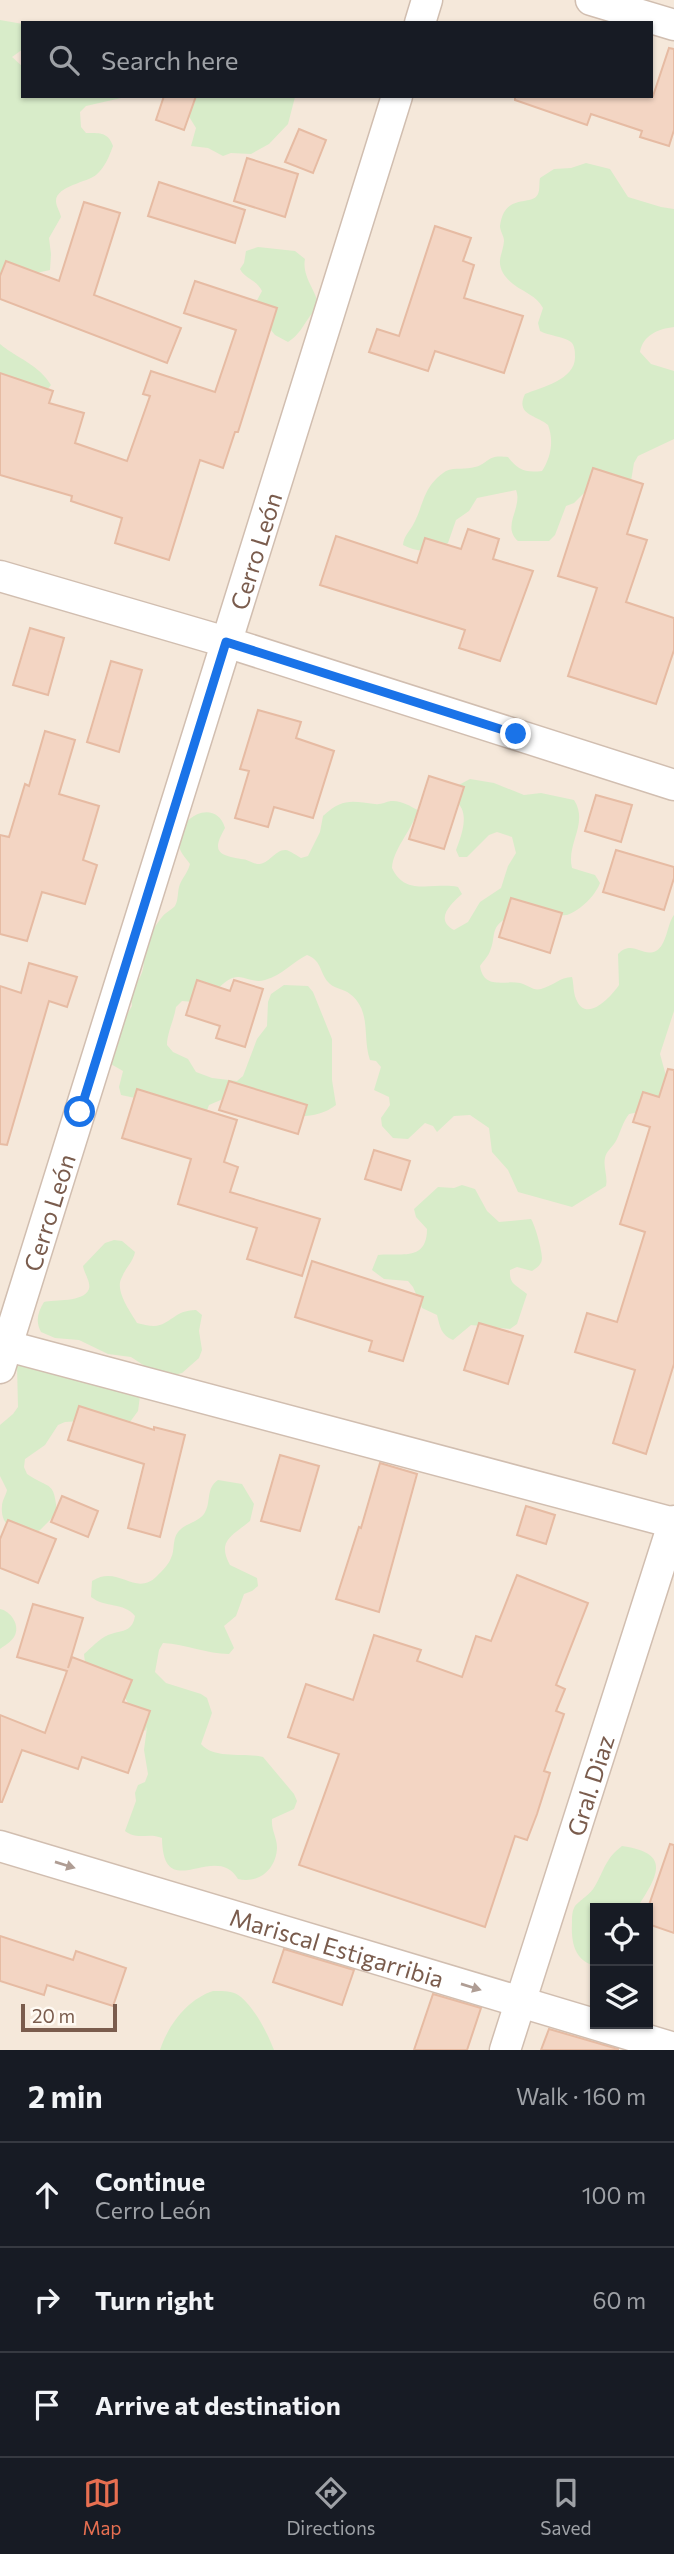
<!DOCTYPE html>
<html lang="en">
<head>
<meta charset="utf-8">
<style>
	body { margin:0; font-family:Commissioner,sans-serif; background:#20242c; color:#f1f3f6 }
	.controls { position:absolute; right:21px; bottom:21px; display:grid; overflow:hidden; border-radius:0px; box-shadow:0 2px 5px #0004 }
	.controls button { width:63px; height:63px; display:grid; place-items:center; padding:0; border:0; border-bottom:2px solid #363941; background:#171b24; color:#f1f3f6; font:35px sans-serif }
	.scale { position:absolute; left:21px; bottom:18px; width:96px; box-sizing:border-box; padding-left:7px; border:4px solid #7a5c4d; border-top:0; font-size:19px; line-height:24px; white-space:nowrap; color:#7a5c4d; -webkit-text-stroke:5px #fffaf3; paint-order:stroke }
	.stop { position:absolute; width:21px; height:21px; margin:-16px; border:5px solid #1a73e8; border-radius:50%; background:#fff }
	.stop.end { background:#1a73e8; border-color:#fff; box-shadow:0 2px 7px #0008 }
	.list { margin:0; padding:0; list-style:none }
	h2 { display:flex; justify-content:space-between; align-items:center; height:91px; margin:0; padding:0 28px; font-size:30px }
	h2 small { font-size:23px; font-weight:400; color:#9ea1a6 }
	.list li { display:grid; grid-template-columns:46px 1fr auto; gap:21px; align-items:center; box-sizing:border-box; height:105px; padding:0 28px; border-top:2px solid #363941 }
	.list b { display:block; font-size:26px; white-space:nowrap }
	.list p { margin:0; font-size:23px; white-space:nowrap; color:#9ea1a6 }
	.list em { font-size:23px; font-style:normal; color:#9ea1a6 }
	.icon { flex:none; width:38px; height:38px; fill:none; stroke:currentColor; stroke-width:2; stroke-linecap:round; stroke-linejoin:round }
	.map { position:relative; flex:none; width:674px; height:2050px; overflow:hidden }
	.search { position:absolute; background:#171b24; box-shadow:0 2px 5px #0004; left:21px; right:21px; top:21px; height:77px; display:flex; align-items:center; gap:18px; box-sizing:border-box; padding:0 24px; border-radius:0px; color:#9ea1a6; font-size:26px }
	.sheet { height:406px; background:#171b24 }
	nav { display:flex; justify-content:space-around; align-items:center; box-sizing:border-box; height:98px; border-top:2px solid #363941; background:#171b24; font-size:19px; color:#9ea1a6 }
	nav a { display:grid; justify-items:center; gap:4px }
	nav .on { color:#e76f51 }
	.map>svg:first-child { display:block }
</style>
</head>
<body>
<div class="map">
<svg width="674" height="2050" viewBox="0 0 674 2050">
	<rect width="100%" height="100%" fill="#fdf6ec"/>
	<path fill="#f5e8da" fill-rule="evenodd" d="M0,0H674V2050H0ZM23,23H651V96H23ZM595,1908H648V2024H595Z"/>
	<g fill="#d8ecc9">
		<path d="M0,20L23,24V49L12,57L23,67V96H130L86,106L80,112L81,127L86,133C100,133 108,132 113,146C109,157 105,167 96,175C88,182 56,186 56,201C56,206 60,212 61,217L49,238L51,254L50,270L0,281Z"/>
		<path d="M186,96H295V97L288,124L269,144L251,154L231,153L223,156L208,148L191,146L196,128L188,115Z"/>
		<path d="M586,163L610,169L628,197L661,207L674,209V327C658,329 643,335 640,352L651,364L674,371V439L638,456L634,463L630,487L592,488L585,492L574,503L566,506L555,535L549,541H518C501,526 523,508 516,490L477,498L469,511L456,520L448,543C432,551 421,554 403,545C404,536 409,532 413,525C425,503 422,487 446,471C455,467 466,470 475,467C490,463 486,454 508,457C518,470 525,473 542,471C551,457 554,441 548,425C536,415 515,415 525,394C542,387 575,380 575,357C575,352 575,346 571,342C563,336 549,336 540,331L538,323L543,308C534,291 514,291 503,273C496,260 503,254 504,241C504,236 500,231 500,226C504,192 532,207 538,194C540,190 539,182 540,178L554,169L571,168Z"/>
		<path d="M258,247L295,251L305,259C301,278 321,296 317,307C316,310 312,313 310,316C303,326 299,335 288,342L275,335L253,308L262,291C257,280 245,279 240,269L244,263L246,251Z"/>
		<path d="M0,344C18,359 38,364 51,385L41,397L0,393Z"/>
		<path d="M470,779L494,783L524,795L541,793L574,800C589,823 566,844 572,868L595,875L600,883C595,896 581,910 567,915L505,919C490,928 496,938 490,951C488,957 483,961 480,966C484,990 503,980 520,983C528,985 533,991 541,989C553,986 560,977 572,977C574,984 573,992 576,999C586,1024 611,997 619,985L618,954C633,939 642,958 656,951C667,945 667,924 674,915V1011L660,1054L674,1105L629,1114C623,1122 621,1130 617,1139C614,1146 606,1151 605,1158C603,1167 608,1176 606,1186L572,1207L518,1192L508,1170L492,1152L489,1128L470,1115L454,1116L437,1132L433,1126L425,1123L408,1139L393,1138L382,1126L381,1118L390,1105L389,1097L374,1090L381,1067L376,1061L370,1060C362,1037 372,1011 350,994C344,989 336,989 330,984C319,974 323,961 307,955C292,962 283,975 265,980C255,983 248,978 239,977C225,976 214,995 205,1003L182,1001L176,1007C174,1020 167,1033 167,1045L173,1052L188,1059L196,1072L212,1078L237,1081L243,1076L257,1039L267,1026L268,1002L271,994L284,985L308,986L313,992L332,1039V1080L336,1105C304,1130 257,1106 223,1099L209,1105L206,1113L121,1095L119,1087L123,1071L109,1063L111,1041L132,1006L130,991C151,967 139,965 148,940C151,933 157,923 162,917C166,912 171,910 175,906C179,899 177,891 180,884C183,877 188,872 190,864C186,858 179,852 179,844C176,817 216,797 225,828C212,851 217,855 241,859C247,859 252,863 257,864C269,865 275,849 286,850C291,851 297,856 301,858L308,856L320,832L323,816C342,798 352,801 375,804C381,805 385,802 391,801C401,800 410,806 418,810C412,830 393,849 392,868C405,897 434,882 458,887L462,894C451,904 434,919 454,930L468,922L480,902L501,888L508,866L516,853L512,837L497,832L489,835L467,857H459L456,850C462,834 471,811 454,800L455,787Z"/>
		<path d="M462,1185L475,1189L487,1211L499,1222L531,1219C535,1225 542,1250 542,1258C542,1264 537,1268 532,1271L517,1267L510,1270C509,1285 517,1285 527,1294L517,1324L510,1329L471,1325L453,1340C441,1335 440,1327 437,1315L422,1308L413,1287L408,1281L384,1279L372,1270L378,1255C399,1252 427,1263 427,1229L416,1217L414,1209L438,1187L454,1188Z"/>
		<path d="M114,1240L122,1241L135,1252C133,1262 126,1267 122,1277C114,1290 130,1311 137,1323C142,1324 149,1326 154,1326C171,1325 174,1310 196,1310L202,1315L199,1331L202,1350L199,1358L182,1373L174,1375L151,1370L131,1357L108,1354L79,1340L55,1338L41,1332C35,1321 38,1312 44,1302C55,1299 83,1303 89,1289C91,1282 84,1273 83,1266L105,1243Z"/>
		<path d="M24,1363L140,1396L138,1411L124,1430L82,1421L65,1422L58,1425L45,1445L25,1459L24,1467L27,1474C51,1490 54,1480 57,1513L40,1530L30,1536C15,1531 0,1526 2,1506C2,1501 6,1495 7,1490L0,1476V1425L13,1414L18,1407L17,1366Z"/>
		<path d="M218,1480L242,1484L254,1504L250,1521C234,1535 216,1540 230,1565L257,1578L258,1586L252,1591L244,1594L236,1616L224,1626L234,1648L229,1654C207,1654 186,1644 163,1643L159,1650L155,1672L166,1683L201,1694L207,1698L212,1713L201,1744C215,1760 243,1752 263,1757L294,1794L297,1801L294,1809L272,1819C271,1830 277,1837 277,1848C276,1870 258,1884 238,1879C215,1840 163,1906 162,1838C148,1832 138,1841 125,1831L136,1801L135,1793L138,1785L145,1782L148,1774L144,1750L147,1727L145,1731L133,1721C129,1691 114,1686 87,1679L84,1654C91,1648 99,1639 108,1635C121,1630 132,1633 135,1616C124,1602 105,1608 91,1597L92,1581C119,1564 135,1598 157,1576C162,1571 169,1564 171,1558C175,1550 172,1540 178,1532C185,1523 197,1523 204,1514C212,1502 205,1489 218,1480Z"/>
		<path d="M0,1609C11,1611 21,1626 14,1637C11,1642 4,1646 0,1649Z"/>
		<path d="M622,1846C673,1853 657,1877 637,1908H595V1966C574,1960 571,1942 572,1922C572,1917 572,1911 575,1906C581,1899 590,1895 595,1886C605,1869 605,1859 622,1846Z"/>
		<path d="M213,1991C222,1991 233,1990 241,1997C255,2009 267,2032 274,2050H160C168,2025 188,1999 213,1991Z"/>
	</g>
	<g fill="#f3d5c3" stroke="#e6bba3" stroke-width="2">
		<path d="M669,48L674,49V130L669,146L640,137L642,131L591,114L587,125L515,100V96H653Z"/>
		<path d="M164,96H196L184,130L156,120Z"/>
		<path d="M299,129L326,140L313,173L285,162Z"/>
		<path d="M247,158L298,174L285,217L234,201Z"/>
		<path d="M159,182L245,210L235,243L148,216Z"/>
		<path d="M84,202L120,213L94,295L181,328L167,363L0,299V276L6,261L59,281Z"/>
		<path d="M435,226L471,238L463,261L474,265L464,298L523,316L504,373L435,351L428,371L369,352L377,329L399,336Z"/>
		<path d="M195,281L277,308L238,432H235L223,468L200,460L169,560L115,543L122,518L71,501L72,496L0,475V373L53,391L49,403L84,413L75,443L127,461L150,396L143,394L151,371L215,392L236,330L184,313Z"/>
		<path d="M593,468L643,484L627,534L647,540L626,602L674,618V650L656,704L568,676L597,588L558,576Z"/>
		<path d="M468,529L499,539L493,559L533,571L500,661L459,648L465,630L320,585L336,536L417,563L425,538L461,549Z"/>
		<path d="M30,628L64,638L48,695L13,685Z"/>
		<path d="M111,661L142,670L119,752L87,742Z"/>
		<path d="M258,710L301,722L296,738L334,751L313,818L274,807L268,827L235,818L249,771L240,769Z"/>
		<path d="M45,731L75,740L59,794L99,806L83,860L97,865L85,904L42,892L27,941L0,934V835L9,837L25,784L29,786Z"/>
		<path d="M429,776L464,787L444,849L409,839Z"/>
		<path d="M596,795L632,805L621,842L585,831Z"/>
		<path d="M616,850L674,867V878L664,910L603,892Z"/>
		<path d="M511,898L562,913L550,953L499,937Z"/>
		<path d="M29,963L77,977L67,1007L49,1001L7,1145L0,1144V986L21,993Z"/>
		<path d="M197,980L230,991L234,980L263,989L245,1047L216,1038L220,1026L186,1015Z"/>
		<path d="M668,1069L674,1070V1364L646,1454L613,1443L635,1370L575,1352L587,1313L617,1322L645,1232L620,1224L650,1127L633,1122L643,1092L659,1097Z"/>
		<path d="M229,1081L307,1105L298,1134L219,1110Z"/>
		<path d="M137,1089L237,1120L224,1162L238,1167L230,1192L320,1219L302,1276L247,1259L257,1228L178,1204L191,1159L122,1138Z"/>
		<path d="M374,1150L410,1161L401,1190L365,1179Z"/>
		<path d="M312,1261L423,1297L403,1361L369,1351L372,1341L295,1317Z"/>
		<path d="M479,1323L523,1336L508,1384L464,1370Z"/>
		<path d="M79,1406L154,1430V1427L185,1435L160,1537L128,1528L144,1464L68,1440Z"/>
		<path d="M280,1455L319,1466L300,1531L261,1521Z"/>
		<path d="M380,1463L417,1474L379,1612L336,1599L359,1527L361,1528Z"/>
		<path d="M62,1496L98,1511L88,1537L51,1522Z"/>
		<path d="M526,1506L555,1515L546,1544L517,1535Z"/>
		<path d="M8,1520L56,1539L38,1583L0,1568V1539Z"/>
		<path d="M517,1575L588,1603L556,1685L565,1689L556,1711L564,1714L544,1771L550,1773L537,1814L527,1840L515,1836L485,1927L299,1865L339,1754L288,1737L306,1684L353,1700L374,1635L421,1650L417,1661L462,1677L476,1636L491,1641Z"/>
		<path d="M33,1604L83,1618L68,1668L72,1657L132,1680L123,1702L150,1711L128,1773L82,1757L78,1769L22,1750L2,1802H0V1715L45,1733L67,1671L17,1657Z"/>
		<path d="M670,1844L674,1845V1933L648,1924V1908Z"/>
		<path d="M0,1936L73,1960L76,1951L126,1968L113,2006L47,1985L44,1995L0,1981Z"/>
		<path d="M284,1949L354,1970L342,2005L273,1982Z"/>
		<path d="M433,1994L481,2008L467,2050H414Z"/>
		<path d="M549,2029L618,2049V2050H541Z"/>
	</g>
	<g fill="none" stroke-linecap="round" stroke-linejoin="round">
		<g stroke="#d1beb0" stroke-width="33">
			<g id="minor">
				<path d="M591,0L674,25"/>
				<path d="M420,23L427,0"/>
				<path d="M0,576L226,642L674,785"/>
				<path d="M0,1344L674,1523"/>
				<path id="s1" d="M0,1368L397,96"/>
				<path id="s2" d="M0,1846L674,2048"/>
				<path id="s3" d="M505,2050L674,1521"/>
			</g>
		</g>
		<use href="#minor" stroke="#fff" stroke-width="30"/>
	</g>
	<defs><path id="oneway-solid" d="M-6-.8H1V-3.2L6.5 0L1 3.2V.8H-6Z" transform="scale(1.75)"/></defs>
	<g fill="#af9d94">
		<use href="#oneway-solid" transform="translate(65 1865) rotate(17)"/>
		<use href="#oneway-solid" transform="translate(471 1987) rotate(17)"/>
	</g>
	<g fill="none" stroke-linecap="round" stroke-linejoin="round">
		<path stroke="#1a73e8" stroke-width="9" d="M80,1112L226,642L516,734"/>
	</g>
	<g text-anchor="middle" dominant-baseline="central" stroke-width="7" stroke-linejoin="round" paint-order="stroke">
		<g font-size="24" fill="#7a5c4d" stroke="#fffaf3">
			<text stroke="none"><textPath href="#s1" startOffset="856">Cerro León</textPath></text>
			<text stroke="none"><textPath href="#s1" startOffset="163">Cerro León</textPath></text>
			<text stroke="none"><textPath href="#s3" startOffset="278">Gral. Diaz</textPath></text>
			<text stroke="none"><textPath href="#s2" startOffset="352">Mariscal Estigarribia</textPath></text>
		</g>
	</g>
</svg>
<div class="controls">
<button><svg class="icon" aria-label="locate" viewBox="0 0 24 24"><circle cx="12" cy="12" r="6"/><path d="M12 2v4M12 18v4M2 12h4M18 12h4"/></svg></button>
<button><svg class="icon" aria-label="layers" viewBox="0 0 24 24"><path d="M12 4l9 5-9 5-9-5zM3 14l9 5 9-5"/></svg></button>
</div>
<div class="scale">20 m</div>
<div class="stop" style="left:80px;top:1112px"></div>
<div class="stop end" style="left:516px;top:734px"></div>
<div class="search"><svg class="icon" aria-label="search" viewBox="0 0 24 24"><circle cx="10" cy="10" r="6"/><path d="M15 15l6 6"/></svg>Search here</div>
</div>
<section class="sheet">
<h2>2 min<small>Walk · 160 m</small></h2>
<ul class="list">
<li><svg class="icon" aria-label="ahead" viewBox="0 0 24 24"><path d="M12 20V5M6 11l6-6 6 6"/></svg><div><b>Continue</b><p>Cerro León</p></div><em>100 m</em></li>
<li><svg class="icon" aria-label="right" viewBox="0 0 24 24"><path d="M7 20v-9h11M14 6l5 5-5 5"/></svg><div><b>Turn right</b></div><em>60 m</em></li>
<li><svg class="icon" aria-label="arrive" viewBox="0 0 24 24"><path d="M6 21V4h12l-3 4 3 4H6"/></svg><div><b>Arrive at destination</b></div></li>
</ul>
</section>
<nav>
<a class="on"><svg class="icon" aria-label="map" viewBox="0 0 24 24"><path d="M3 6l6-2 6 2 6-2v14l-6 2-6-2-6 2zM9 4v14M15 6v14"/></svg>Map</a>
<a><svg class="icon" aria-label="directions" viewBox="0 0 24 24"><path d="M12 3l9 9-9 9-9-9zM9 14v-3h6M13 9l2 2-2 2"/></svg>Directions</a>
<a><svg class="icon" aria-label="saved" viewBox="0 0 24 24"><path d="M7 4h10v16l-5-4-5 4z"/></svg>Saved</a>
</nav>
</body>
</html>
